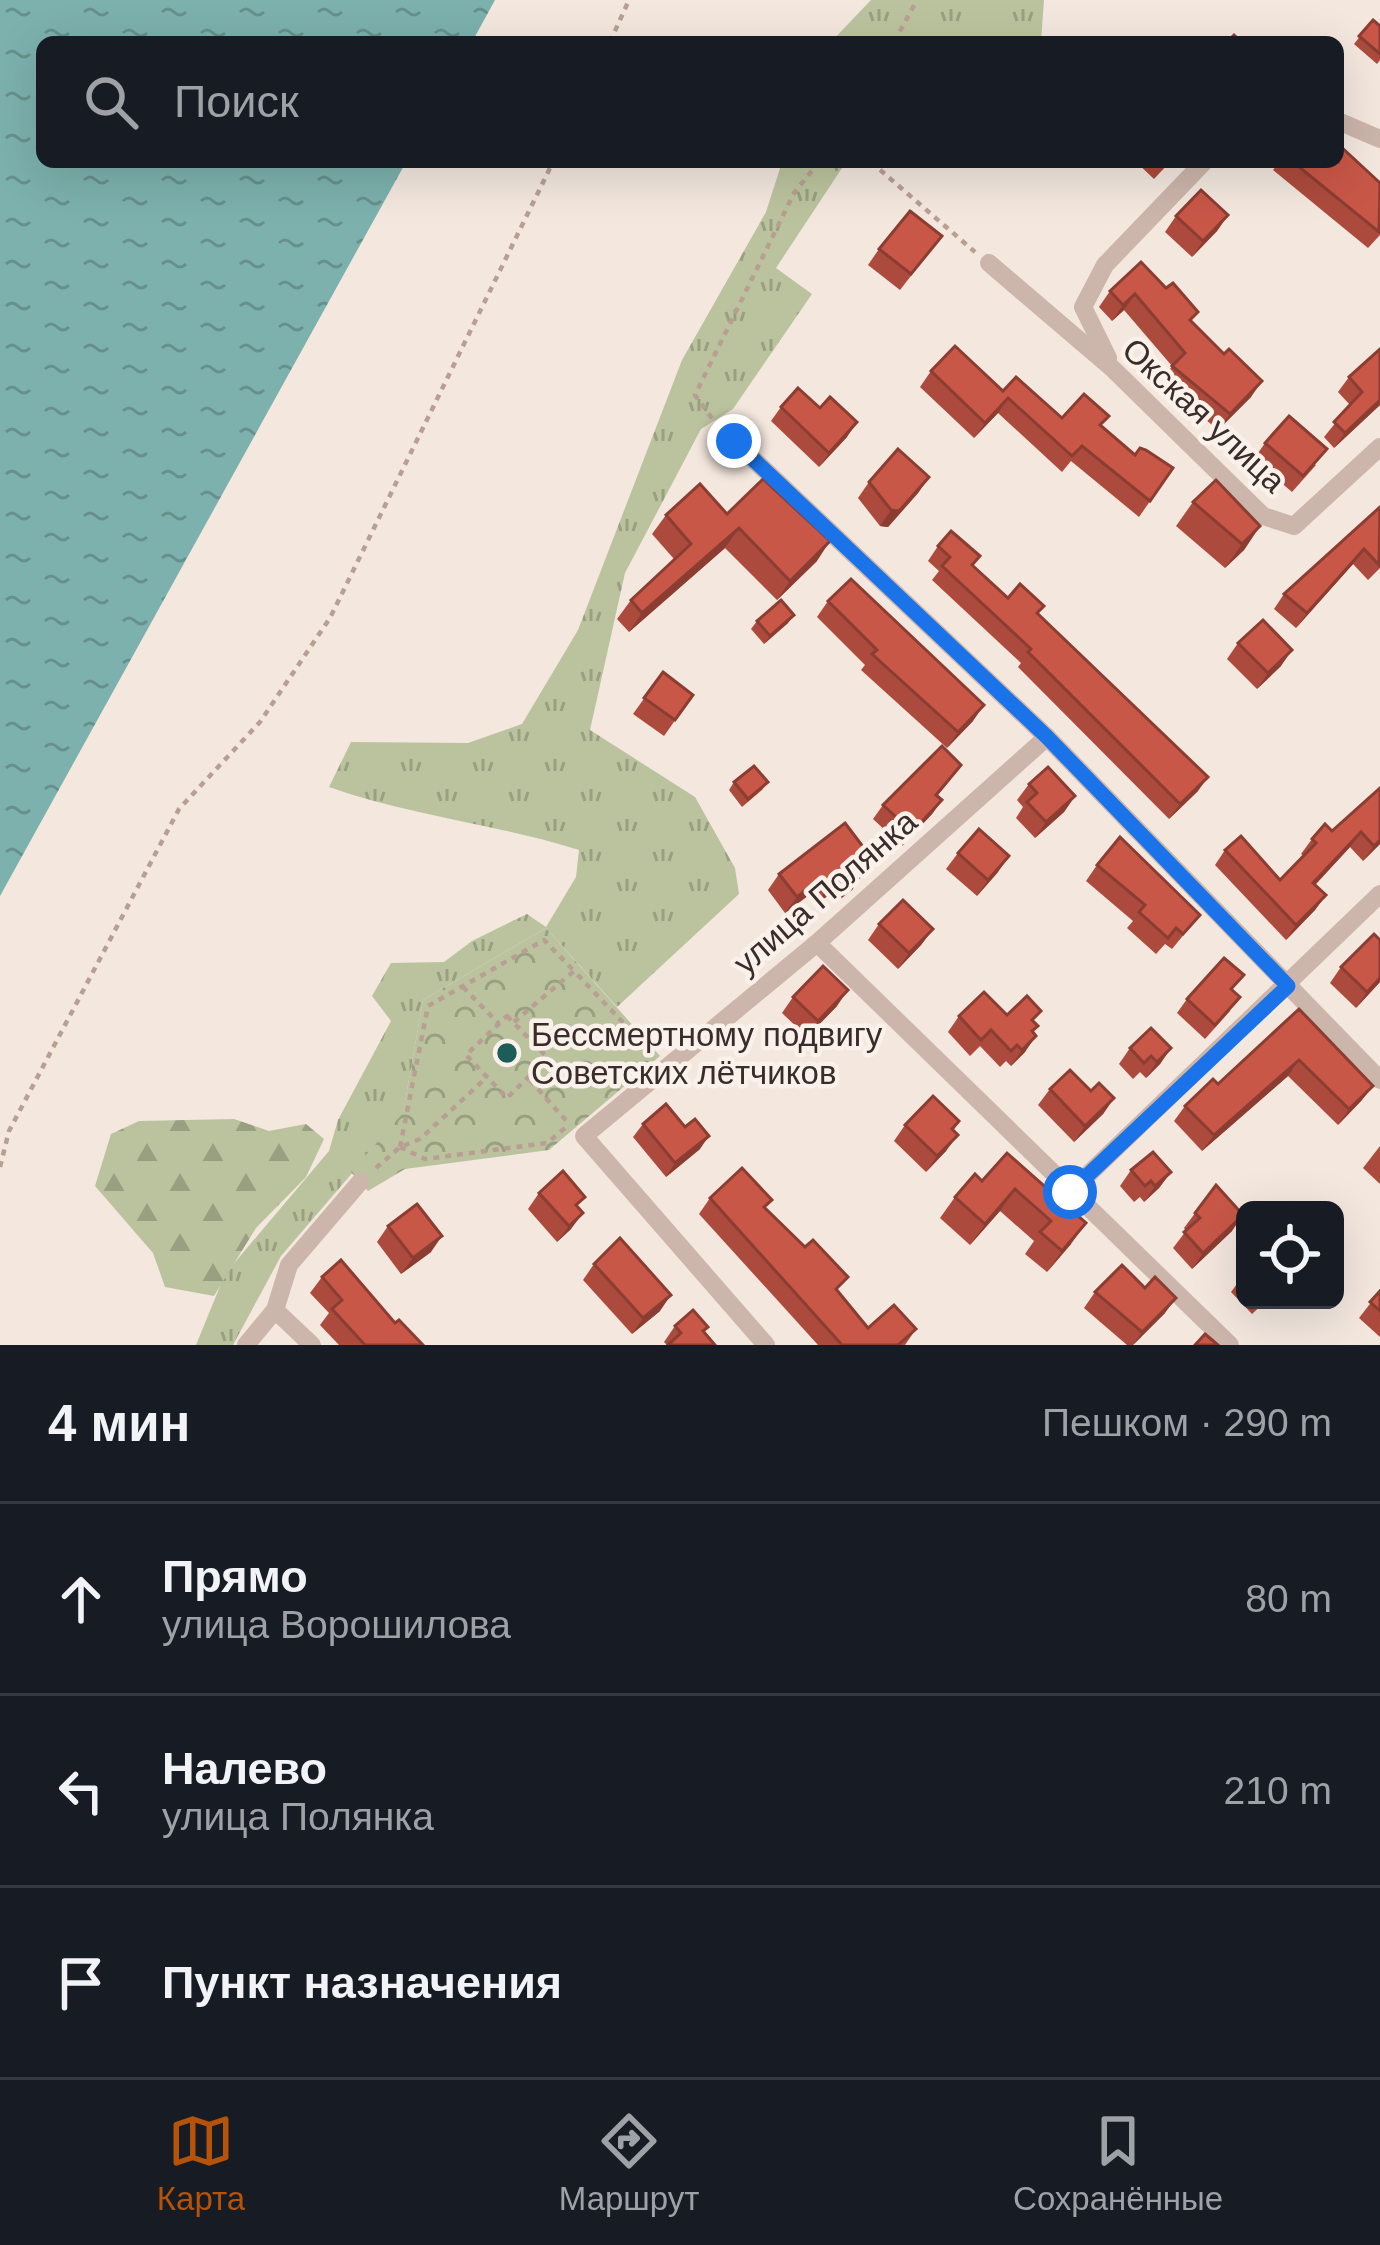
<!DOCTYPE html>
<html lang="ru">
<head>
<meta charset="utf-8">
<style>
	body { margin:0; font-family:Arial,sans-serif; background:#242831; color:#f1f3f6 }
	.controls { position:absolute; right:36px; bottom:36px; display:grid; overflow:hidden; border-radius:18px; box-shadow:0 12px 48px #0002 }
	.controls button { width:108px; height:108px; display:grid; place-items:center; padding:0; border:0; border-bottom:3px solid #363941; background:#171b24; color:#f1f3f6; font:60px sans-serif }
	.stop { position:absolute; width:36px; height:36px; margin:-27px; border:9px solid #1a73e8; border-radius:50%; background:#fff }
	.stop.end { background:#1a73e8; border-color:#fff; box-shadow:0 3px 12px #0008 }
	.list { margin:0; padding:0; list-style:none }
	h2 { display:flex; justify-content:space-between; align-items:center; height:156px; margin:0; padding:0 48px; font-size:51px }
	h2 small { font-size:39px; font-weight:400; color:#9ea1a6 }
	.list li { display:grid; grid-template-columns:78px 1fr auto; gap:36px; align-items:center; box-sizing:border-box; height:192px; padding:0 48px; border-top:3px solid #363941 }
	.list b { display:block; font-size:45px; white-space:nowrap }
	.list p { margin:0; font-size:39px; white-space:nowrap; color:#9ea1a6 }
	.list em { font-size:39px; font-style:normal; color:#9ea1a6 }
	.icon { flex:none; width:66px; height:66px; fill:none; stroke:currentColor; stroke-width:2; stroke-linecap:round; stroke-linejoin:round }
	.map { position:relative; flex:none; width:1380px; height:1345px; overflow:hidden }
	.search { position:absolute; background:#171b24; box-shadow:0 12px 48px #0002; left:36px; right:36px; top:36px; height:132px; display:flex; align-items:center; gap:30px; box-sizing:border-box; padding:0 42px; border-radius:18px; color:#9ea1a6; font-size:45px }
	.sheet { height:732px; background:#171b24 }
	nav { display:flex; justify-content:space-around; align-items:center; box-sizing:border-box; height:168px; border-top:3px solid #363941; background:#171b24; font-size:33px; color:#9ea1a6 }
	nav a { display:grid; justify-items:center; gap:6px }
	nav .on { color:#b45309 }
	.map>svg:first-child { display:block }
</style>
</head>
<body>
<div class="map">
<svg width="1380" height="1345" viewBox="0 0 1380 1345">
	<defs>
		<pattern id="grass-tufts" width="24" height="20" patternUnits="userSpaceOnUse" patternTransform="scale(3)"><rect width="24" height="20" fill="#bbc39e"/><path d="M3 7l-1-3M5 7V3M7 7l1-3M15 17l-1-3M17 17v-4M19 17l1-3" fill="none" stroke="#999f81"/></pattern>
		<pattern id="forest-firs" width="22" height="20" patternUnits="userSpaceOnUse" patternTransform="scale(3)"><rect width="22" height="20" fill="#bbc39e"/><path d="M5 1l3.5 6h-7zM16 11l3.5 6h-7z" fill="#999f81"/></pattern>
		<pattern id="park-crowns" width="20" height="18" patternUnits="userSpaceOnUse" patternTransform="scale(3)"><rect width="20" height="18" fill="#bbc39e"/><path d="M2 6a3 3 0 1 1 6 0M12 15a3 3 0 1 1 6 0" fill="none" stroke="#999f81"/></pattern>
		<pattern id="water-ripples" width="26" height="14" patternUnits="userSpaceOnUse" patternTransform="scale(3)"><rect width="26" height="14" fill="#7cb1ad"/><path d="M2 4q2-2 4 0t4 0M15 11q2-2 4 0t4 0" fill="none" stroke="#67908d"/></pattern>
	</defs>
	<rect width="100%" height="100%" fill="#f3e7de"/>
	<g fill="url(#grass-tufts)">
		<path d="M871,0H1044L1041,42H831Z"/>
		<path d="M782,162H846L776,268L812,294L733,409L701,429L625,573L590,730L695,797L735,868L739,894L617,1007L546,928L423,1000L403,1114L281,1256L233,1345H196L225,1274L329,1151L338,1120L391,1021L372,996L391,963L444,962L472,941L527,914L546,927L576,877L579,850C496,824 411,816 329,787L351,742L468,743L522,724L578,630L682,360L766,212Z"/>
	</g>
	<path fill="url(#forest-firs)" d="M234,1119L269,1131L306,1124L324,1139L306,1177L256,1228L214,1296L165,1287L153,1253L95,1186L111,1134L139,1121Z"/>
	<path fill="url(#park-crowns)" d="M546,928L660,1056L549,1150L405,1169L368,1191L351,1172L403,1113L423,1000Z"/>
	<path fill="url(#water-ripples)" d="M0,0H495L472,42H42V162H406L0,896Z"/>
	<g fill="none" stroke-linecap="round" stroke-linejoin="round">
		<g stroke="#b89f94" stroke-width="4.5" stroke-dasharray="6 6" stroke-linecap="butt">
			<path d="M610,42L629,0"/>
			<path d="M894,42L917,0"/>
			<path d="M871,162L975,252"/>
			<path d="M719,428L695,395L794,193L819,162"/>
			<path d="M463,987L499,1024"/>
			<path d="M507,1016L548,1058L507,1098L466,1055Z"/>
			<path d="M514,1022L574,971L652,1053"/>
			<path d="M530,1080L570,1125"/>
			<path d="M400,1147L428,1006L544,940L574,971"/>
			<path d="M400,1147L425,1159L547,1143L565,1128"/>
			<path d="M0,1167L9,1131L179,809L260,722L330,618L553,162"/>
			<path d="M376,1168L400,1147L420,1139L487,1077"/>
		</g>
		<g stroke="#ccb5aa" stroke-width="18">
			<path d="M1338,121L1380,139"/>
			<path d="M989,263L1113,369L1263,516L1294,526L1380,447"/>
			<path d="M1108,358L1083,307L1105,265L1204,162"/>
			<path d="M734,441L1047,737L1380,1080"/>
			<path d="M817,943L1230,1345"/>
			<path d="M1070,1192L1380,894"/>
			<path d="M275,1310L312,1345"/>
			<path d="M246,1345L275,1310L289,1265L360,1182"/>
			<path d="M766,1345L584,1136L817,943L1047,737"/>
		</g>
	</g>
	<g fill="#ac4b3d">
		<path d="M1373,20L1380,26V60L1377,64L1354,44Z"/>
		<path d="M1136,162H1170L1154,179Z"/>
		<path d="M1279,162H1338L1380,235L1368,248L1273,170Z"/>
		<path d="M1228,215L1217,231L1192,257L1165,232L1176,216Z"/>
		<path d="M942,236L900,290L868,265L879,249Z"/>
		<path d="M1141,262L1192,322L1251,397L1218,430L1161,382L1172,366L1124,310L1112,321L1099,307L1110,291Z"/>
		<path d="M931,371L1003,391L1062,418L1102,426L1135,455L1173,468L1139,517L1071,461L1062,472L998,413L974,438L920,387Z"/>
		<path d="M1349,377L1380,405L1334,448L1324,437L1350,405L1338,392Z"/>
		<path d="M781,407L847,437L819,467L771,421Z"/>
		<path d="M1265,443L1316,465L1292,492L1254,459Z"/>
		<path d="M929,477L918,493L888,527L880,526L858,498L869,482Z"/>
		<path d="M1193,502L1260,526L1244,550L1225,568L1176,526Z"/>
		<path d="M1380,507V568L1368,580L1353,564L1296,628L1274,609L1284,594Z"/>
		<path d="M727,514L817,561L777,600L725,548L629,632L617,619L631,600L674,559L652,534L666,515Z"/>
		<path d="M938,546L980,556L973,566L1008,598L1044,606L1038,614L1198,791L1169,819L1018,667L1021,663L932,580L939,571L928,561Z"/>
		<path d="M828,601L973,721L947,748L861,670L865,665L817,617Z"/>
		<path d="M757,621L788,623L764,644L751,629Z"/>
		<path d="M1238,643L1281,666L1257,689L1227,659Z"/>
		<path d="M663,672L693,695L664,736L633,714Z"/>
		<path d="M951,779L937,796L942,800L932,814L902,846L873,819L883,805Z"/>
		<path d="M734,782H768L762,790L742,807L729,790Z"/>
		<path d="M1029,784L1075,796L1064,812L1035,838L1016,818L1023,807L1017,800Z"/>
		<path d="M1380,788V844L1363,861L1350,847L1315,885L1326,895L1315,910L1286,940L1215,865L1225,850L1280,880L1304,856L1301,854L1312,839L1332,831Z"/>
		<path d="M958,853L998,872L977,896L946,869Z"/>
		<path d="M870,856L860,870L863,874L852,890L835,903L829,895L816,904L809,895L785,913L768,890L779,874Z"/>
		<path d="M1097,865L1200,915L1172,949L1165,944L1156,954L1127,928L1133,921L1086,881Z"/>
		<path d="M879,924L933,929L921,945L898,969L868,940Z"/>
		<path d="M1380,940V982L1356,1008L1330,983L1341,967Z"/>
		<path d="M1232,990L1230,1011L1205,1039L1177,1013L1187,999Z"/>
		<path d="M793,997L837,1006L807,1037L782,1013Z"/>
		<path d="M1299,1009L1373,1086L1361,1101L1338,1125L1288,1076L1202,1151L1174,1121L1185,1106L1218,1084Z"/>
		<path d="M1007,1015L1034,1021L1033,1033L1025,1052L1011,1066L1006,1061L1000,1067L980,1046L970,1056L948,1032L959,1016Z"/>
		<path d="M1130,1048H1171L1160,1064L1146,1078L1140,1072L1133,1079L1119,1064Z"/>
		<path d="M1050,1089L1091,1091L1114,1098L1103,1114L1074,1142L1038,1105Z"/>
		<path d="M959,1121L953,1131L946,1151L926,1172L894,1141L905,1125Z"/>
		<path d="M643,1124L700,1149L666,1177L633,1137Z"/>
		<path d="M1380,1146V1184L1363,1168Z"/>
		<path d="M1007,1153L1071,1244L1047,1272L1025,1254L1034,1241L1000,1211L970,1245L940,1218L955,1197L982,1181Z"/>
		<path d="M1131,1170L1171,1172L1159,1188L1144,1202L1140,1197L1134,1202L1120,1186Z"/>
		<path d="M1216,1185L1232,1231L1192,1269L1173,1248L1186,1231L1184,1228Z"/>
		<path d="M539,1193L578,1208L571,1229L557,1242L528,1209Z"/>
		<path d="M710,1198L766,1208L868,1328L916,1329L905,1345H818L699,1214Z"/>
		<path d="M388,1226L431,1252L401,1274L377,1242Z"/>
		<path d="M594,1264L660,1311L632,1334L583,1280Z"/>
		<path d="M1245,1273V1300H1267L1252,1314L1231,1292Z"/>
		<path d="M322,1277L395,1323L423,1345H339L320,1325L329,1313L310,1293Z"/>
		<path d="M1380,1291V1337L1359,1318Z"/>
		<path d="M1095,1292L1165,1313L1133,1345H1127L1084,1308Z"/>
		<path d="M675,1326L708,1327L667,1345L664,1342Z"/>
	</g>
	<g fill="#8c3d32">
		<path d="M1228,215L1217,231L1192,257L1203,241Z"/>
		<path d="M1135,294L1124,310L1112,321L1123,305Z"/>
		<path d="M1262,381L1251,397L1218,430L1230,414Z"/>
		<path d="M1008,398L998,413L974,438L985,423Z"/>
		<path d="M1380,400V405L1334,448L1345,433Z"/>
		<path d="M857,422L847,437L819,467L829,453Z"/>
		<path d="M929,477L918,493L888,527L880,526L891,510Z"/>
		<path d="M1260,526L1244,550L1225,568L1242,544Z"/>
		<path d="M739,528L725,548L629,632L642,613Z"/>
		<path d="M830,541L817,561L777,600L790,581Z"/>
		<path d="M1364,549L1353,564L1296,628L1307,613Z"/>
		<path d="M794,615L788,623L764,644L770,636Z"/>
		<path d="M1292,650L1281,666L1257,689L1268,673Z"/>
		<path d="M984,705L973,721L947,748L958,732Z"/>
		<path d="M1208,777L1198,791L1169,819L1180,804Z"/>
		<path d="M1075,796L1064,812L1035,838L1046,822Z"/>
		<path d="M942,800L932,814L902,846L912,832Z"/>
		<path d="M1361,832L1350,847L1303,898L1313,883Z"/>
		<path d="M1380,840V844L1363,861L1374,846Z"/>
		<path d="M1009,856L998,872L977,896L988,880Z"/>
		<path d="M863,874L852,890L835,903L846,887Z"/>
		<path d="M820,879L809,895L785,913L797,897Z"/>
		<path d="M840,879L829,895L816,904L827,889Z"/>
		<path d="M1326,895L1315,910L1286,940L1296,925Z"/>
		<path d="M933,929L921,945L898,969L909,953Z"/>
		<path d="M1380,978V982L1356,1008L1367,992Z"/>
		<path d="M848,990L837,1006L807,1037L818,1021Z"/>
		<path d="M1036,1036L1025,1052L1011,1066L1022,1050Z"/>
		<path d="M1171,1048L1160,1064L1146,1078L1157,1062Z"/>
		<path d="M1299,1060L1288,1076L1202,1151L1214,1135Z"/>
		<path d="M1373,1086L1361,1101L1338,1125L1349,1109Z"/>
		<path d="M1114,1098L1103,1114L1074,1142L1085,1126Z"/>
		<path d="M958,1135L946,1151L926,1172L937,1156Z"/>
		<path d="M709,1136L700,1149L666,1177L675,1163Z"/>
		<path d="M1171,1172L1159,1188L1144,1202L1155,1186Z"/>
		<path d="M1015,1189L1000,1211L970,1245L985,1224Z"/>
		<path d="M583,1213L571,1229L557,1242L569,1226Z"/>
		<path d="M1243,1215L1232,1231L1192,1269L1203,1253Z"/>
		<path d="M1086,1223L1071,1244L1047,1272L1062,1251Z"/>
		<path d="M442,1236L431,1252L401,1274L413,1258Z"/>
		<path d="M671,1295L660,1311L632,1334L643,1318Z"/>
		<path d="M1176,1298L1165,1313L1133,1345L1142,1332Z"/>
	</g>
	<g fill="#c85747" stroke="#8c3d32" stroke-width="3">
		<path d="M1373,20L1380,26V54L1359,36Z"/>
		<path d="M1234,35L1241,42H1227Z"/>
		<path d="M1338,144L1380,183L1379,232L1293,162H1338Z"/>
		<path d="M1201,190L1228,215L1203,241L1176,216Z"/>
		<path d="M910,211L942,236L911,274L879,249Z"/>
		<path d="M1141,262L1166,288L1173,283L1198,312L1190,320L1224,354L1229,349L1262,381L1230,414L1172,366L1185,353L1135,294L1123,305L1110,291Z"/>
		<path d="M955,346L1003,391L1016,377L1062,418L1084,394L1109,416L1100,425L1135,455L1140,448L1146,450L1173,468L1150,501L1082,446L1072,456L1008,398L985,423L931,371Z"/>
		<path d="M1380,349V400L1345,433L1334,422L1362,392L1349,377Z"/>
		<path d="M798,388L820,408L830,397L857,422L829,453L781,407Z"/>
		<path d="M1289,416L1327,449L1303,476L1265,443Z"/>
		<path d="M898,449L929,477L899,511L891,510L869,482Z"/>
		<path d="M763,479L830,541L790,581L739,528L642,613L631,600L691,544L666,515L700,484L727,514Z"/>
		<path d="M1216,480L1260,526L1242,544L1193,502Z"/>
		<path d="M1380,507L1379,565L1364,549L1307,613L1284,594Z"/>
		<path d="M951,531L980,556L972,565L1008,598L1020,584L1044,606L1037,613L1208,777L1180,804L1028,652L1031,649L942,566L950,557L938,546Z"/>
		<path d="M851,579L984,705L958,732L872,654L877,650L828,601Z"/>
		<path d="M781,600L794,615L770,636L757,621Z"/>
		<path d="M1263,620L1292,650L1268,673L1238,643Z"/>
		<path d="M663,672L693,695L675,720L644,698Z"/>
		<path d="M942,746L961,765L936,795L942,800L912,832L883,805Z"/>
		<path d="M754,766L768,782L748,799L734,782Z"/>
		<path d="M1048,767L1075,796L1046,822L1027,802L1037,793L1029,784Z"/>
		<path d="M1380,788V840L1374,846L1361,832L1313,883L1326,895L1296,925L1225,850L1241,836L1280,880L1316,843L1312,839L1325,824L1332,831Z"/>
		<path d="M845,823L870,856L856,866L863,874L846,887L840,879L827,889L820,879L797,897L779,874Z"/>
		<path d="M979,829L1009,856L988,880L958,853Z"/>
		<path d="M1120,837L1200,915L1183,934L1176,928L1168,938L1139,912L1145,905L1097,865Z"/>
		<path d="M903,900L933,929L909,953L879,924Z"/>
		<path d="M1374,934L1380,940V978L1367,992L1341,967Z"/>
		<path d="M1224,958L1244,975L1231,989L1240,997L1215,1025L1187,999Z"/>
		<path d="M823,966L848,990L818,1021L793,997Z"/>
		<path d="M984,992L1007,1015L1027,996L1041,1011L1032,1020L1038,1026L1032,1031L1036,1036L1022,1050L1017,1045L1011,1051L991,1030L981,1040L959,1016Z"/>
		<path d="M1299,1009L1373,1086L1349,1109L1299,1060L1214,1135L1185,1106L1213,1079L1218,1084Z"/>
		<path d="M1151,1028L1171,1048L1157,1062L1151,1056L1144,1063L1130,1048Z"/>
		<path d="M1070,1070L1091,1091L1099,1083L1114,1098L1085,1126L1050,1089Z"/>
		<path d="M933,1096L959,1121L952,1129L958,1135L937,1156L905,1125Z"/>
		<path d="M666,1104L685,1127L695,1119L709,1136L675,1163L643,1124Z"/>
		<path d="M1153,1152L1171,1172L1155,1186L1151,1181L1145,1186L1131,1170Z"/>
		<path d="M1007,1153L1086,1223L1062,1251L1040,1232L1051,1221L1015,1189L985,1224L955,1197L975,1174L982,1181Z"/>
		<path d="M742,1168L772,1200L764,1207L805,1247L813,1240L848,1277L836,1289L868,1328L894,1305L916,1329L898,1345H842L710,1198Z"/>
		<path d="M563,1171L585,1197L576,1205L583,1213L569,1226L539,1193Z"/>
		<path d="M1216,1185L1243,1215L1203,1253L1184,1232L1200,1218L1195,1213Z"/>
		<path d="M417,1204L442,1236L413,1258L388,1226Z"/>
		<path d="M620,1238L671,1295L643,1318L594,1264Z"/>
		<path d="M341,1260L395,1323L399,1320L423,1345H365L332,1309L342,1300L322,1277Z"/>
		<path d="M1122,1265L1145,1288L1155,1277L1176,1298L1142,1332L1095,1292Z"/>
		<path d="M1380,1291V1311L1370,1302Z"/>
		<path d="M693,1310L708,1327L703,1331L715,1345H668L681,1333L675,1326Z"/>
		<path d="M1205,1334L1218,1345H1195Z"/>
	</g>
	<g fill="none" stroke-linecap="round" stroke-linejoin="round">
		<path stroke="#1a73e8" stroke-width="15" d="M734,441L1047,737L1288,986L1070,1192"/>
	</g>
	<circle fill="#1e5c58" stroke="#faf1eb" stroke-width="4.5" cx="507" cy="1053" r="12"/>
	<g text-anchor="middle" dominant-baseline="central" stroke-width="9" stroke-linejoin="round" paint-order="stroke">
		<g font-size="33" fill="#392c29" stroke="#faf1eb">
			<text transform="translate(1204 415) rotate(43)">Окская улица</text>
			<text transform="translate(825 892) rotate(-41)">улица Полянка</text>
		</g>
		<g font-size="33" fill="#392c29" stroke="#faf1eb" text-anchor="start">
			<text x="531" y="1034">Бессмертному подвигу<tspan x="531" dy="38">Советских лётчиков</tspan></text>
		</g>
	</g>
</svg>
<div class="controls">
<button><svg class="icon" aria-label="locate" viewBox="0 0 24 24"><circle cx="12" cy="12" r="6"/><path d="M12 2v4M12 18v4M2 12h4M18 12h4"/></svg></button>
</div>
<div class="stop" style="left:1070px;top:1192px"></div>
<div class="stop end" style="left:734px;top:441px"></div>
<div class="search"><svg class="icon" aria-label="search" viewBox="0 0 24 24"><circle cx="10" cy="10" r="6"/><path d="M15 15l6 6"/></svg>Поиск</div>
</div>
<section class="sheet">
<h2>4 мин<small>Пешком · 290 m</small></h2>
<ul class="list">
<li><svg class="icon" aria-label="ahead" viewBox="0 0 24 24"><path d="M12 20V5M6 11l6-6 6 6"/></svg><div><b>Прямо</b><p>улица Ворошилова</p></div><em>80 m</em></li>
<li><svg class="icon" aria-label="left" viewBox="0 0 24 24"><path d="M17 20v-9H6M10 6l-5 5 5 5"/></svg><div><b>Налево</b><p>улица Полянка</p></div><em>210 m</em></li>
<li><svg class="icon" aria-label="arrive" viewBox="0 0 24 24"><path d="M6 21V4h12l-3 4 3 4H6"/></svg><div><b>Пункт назначения</b></div></li>
</ul>
</section>
<nav>
<a class="on"><svg class="icon" aria-label="map" viewBox="0 0 24 24"><path d="M3 6l6-2 6 2 6-2v14l-6 2-6-2-6 2zM9 4v14M15 6v14"/></svg>Карта</a>
<a><svg class="icon" aria-label="directions" viewBox="0 0 24 24"><path d="M12 3l9 9-9 9-9-9zM9 14v-3h6M13 9l2 2-2 2"/></svg>Маршрут</a>
<a><svg class="icon" aria-label="saved" viewBox="0 0 24 24"><path d="M7 4h10v16l-5-4-5 4z"/></svg>Сохранённые</a>
</nav>
</body>
</html>
